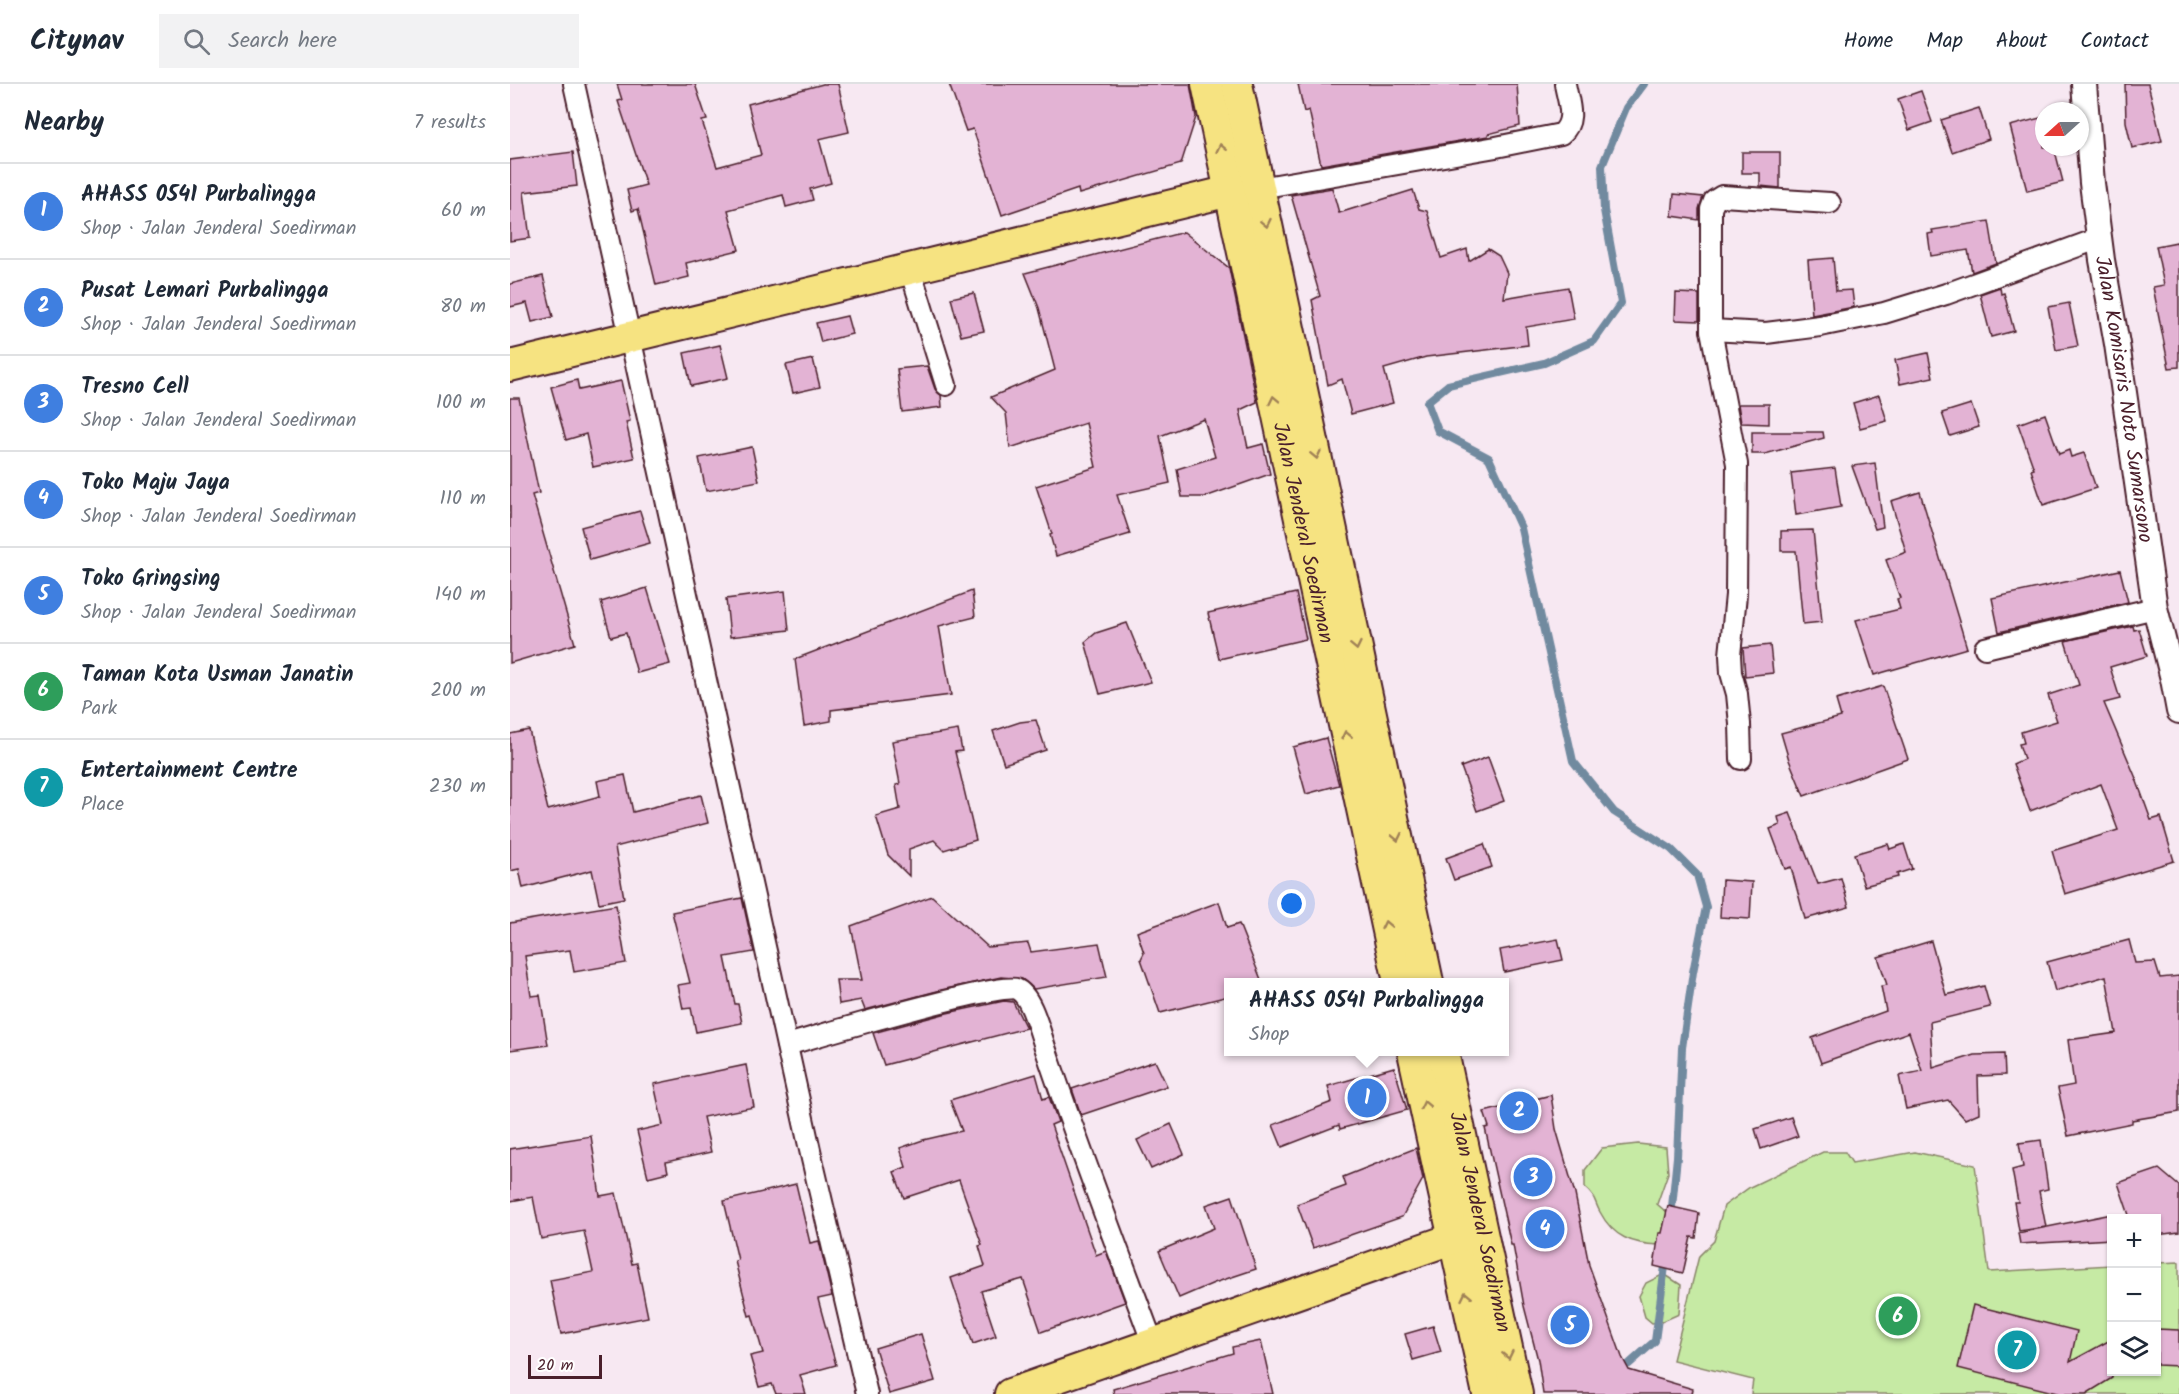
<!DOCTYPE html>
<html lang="en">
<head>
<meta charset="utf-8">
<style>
	body { margin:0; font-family:Kalam,sans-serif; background:#f2f2f3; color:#1f2937 }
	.controls { position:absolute; right:18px; bottom:18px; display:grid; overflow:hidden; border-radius:0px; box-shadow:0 2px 4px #0004 }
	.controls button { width:54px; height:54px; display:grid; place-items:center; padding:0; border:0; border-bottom:2px solid #e0e1e3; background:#fff; color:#1f2937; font:30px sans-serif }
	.compass { position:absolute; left:1525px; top:18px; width:54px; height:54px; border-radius:50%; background:#fff; box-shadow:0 2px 4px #0004; rotate:249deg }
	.scale { position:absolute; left:18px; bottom:15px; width:74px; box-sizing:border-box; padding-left:6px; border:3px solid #4a1f2b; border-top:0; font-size:16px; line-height:21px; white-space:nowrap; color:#4a1f2b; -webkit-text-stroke:4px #fff; paint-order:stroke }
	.you { position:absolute; left:782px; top:820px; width:21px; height:21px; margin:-15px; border:4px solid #fff; border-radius:50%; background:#1a73e8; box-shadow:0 0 0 9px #1a73e833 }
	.badge { display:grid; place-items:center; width:39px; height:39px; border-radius:50%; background:#2563eb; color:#fff; font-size:20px; font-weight:700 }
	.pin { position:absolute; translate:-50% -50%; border:3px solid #fff; box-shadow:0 2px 6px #0006 }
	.popup { position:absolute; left:714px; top:894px; width:285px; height:78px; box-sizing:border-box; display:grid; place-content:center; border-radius:0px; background:#fff; filter:drop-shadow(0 2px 4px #0005); font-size:20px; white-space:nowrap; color:#747a83 }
	.popup b { font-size:22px; color:#1f2937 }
	.popup::after { content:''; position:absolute; left:50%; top:100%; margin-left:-12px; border:12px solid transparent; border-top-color:#fff }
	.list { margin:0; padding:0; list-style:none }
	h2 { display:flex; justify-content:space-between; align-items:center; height:78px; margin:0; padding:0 24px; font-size:26px }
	h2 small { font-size:20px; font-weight:400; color:#747a83 }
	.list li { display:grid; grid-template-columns:39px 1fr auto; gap:18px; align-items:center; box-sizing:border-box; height:96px; padding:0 24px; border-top:2px solid #e0e1e3 }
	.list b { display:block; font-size:22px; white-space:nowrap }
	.list p { margin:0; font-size:20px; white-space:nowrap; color:#747a83 }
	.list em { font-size:20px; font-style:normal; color:#747a83 }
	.icon { flex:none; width:33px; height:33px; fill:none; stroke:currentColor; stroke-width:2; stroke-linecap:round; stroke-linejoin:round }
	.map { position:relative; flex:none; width:1669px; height:1310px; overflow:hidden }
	header { display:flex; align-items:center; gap:36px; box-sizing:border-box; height:84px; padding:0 30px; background:#fff; border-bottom:2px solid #e0e1e3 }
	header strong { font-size:28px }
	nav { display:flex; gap:33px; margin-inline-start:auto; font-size:21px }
	.search { width:420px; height:54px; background:#f2f2f3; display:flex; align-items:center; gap:15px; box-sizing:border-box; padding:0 21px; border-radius:0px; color:#747a83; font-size:22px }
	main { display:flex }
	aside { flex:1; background:#fff }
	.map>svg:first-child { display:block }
</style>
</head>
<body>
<header>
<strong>Citynav</strong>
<div class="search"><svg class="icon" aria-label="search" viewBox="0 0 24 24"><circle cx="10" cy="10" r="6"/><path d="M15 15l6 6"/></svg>Search here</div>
<nav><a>Home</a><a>Map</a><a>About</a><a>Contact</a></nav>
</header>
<main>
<aside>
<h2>Nearby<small>7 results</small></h2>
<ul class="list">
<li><span class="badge" style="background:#3f7fe0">1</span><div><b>AHASS 0541 Purbalingga</b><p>Shop · Jalan Jenderal Soedirman</p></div><em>60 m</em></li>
<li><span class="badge" style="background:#3f7fe0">2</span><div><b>Pusat Lemari Purbalingga</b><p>Shop · Jalan Jenderal Soedirman</p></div><em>80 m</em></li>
<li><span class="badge" style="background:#3f7fe0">3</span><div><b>Tresno Cell</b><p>Shop · Jalan Jenderal Soedirman</p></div><em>100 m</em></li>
<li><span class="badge" style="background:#3f7fe0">4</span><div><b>Toko Maju Jaya</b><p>Shop · Jalan Jenderal Soedirman</p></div><em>110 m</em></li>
<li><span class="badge" style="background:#3f7fe0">5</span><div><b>Toko Gringsing</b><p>Shop · Jalan Jenderal Soedirman</p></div><em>140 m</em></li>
<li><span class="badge" style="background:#2e9e5b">6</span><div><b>Taman Kota Usman Janatin</b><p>Park</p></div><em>200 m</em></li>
<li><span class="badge" style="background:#0f9aa8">7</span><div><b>Entertainment Centre</b><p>Place</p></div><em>230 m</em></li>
</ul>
</aside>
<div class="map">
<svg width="1669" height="1310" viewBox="0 0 1669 1310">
	<rect width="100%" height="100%" fill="#f7e8f2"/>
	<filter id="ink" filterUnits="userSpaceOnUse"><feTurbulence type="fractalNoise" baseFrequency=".0167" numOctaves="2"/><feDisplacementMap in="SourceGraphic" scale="12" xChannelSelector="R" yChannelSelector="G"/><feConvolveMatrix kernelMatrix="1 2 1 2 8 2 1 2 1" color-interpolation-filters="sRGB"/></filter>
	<g filter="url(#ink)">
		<g fill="#c6eaa4" stroke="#888468" stroke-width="1.5">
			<path d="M1128,1060L1156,1063L1158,1089L1147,1120L1162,1133L1149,1161C1122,1160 1103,1153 1090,1128C1084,1117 1086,1113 1075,1104V1086L1092,1064Z"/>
			<path d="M1313,1068H1335L1342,1079L1405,1068L1465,1081L1479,1188L1601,1181L1602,1288H1646L1647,1179L1669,1178V1310H1241L1243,1296L1163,1276L1189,1172L1204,1157L1214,1122L1240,1103Z"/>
			<path d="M1154,1190L1171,1201L1169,1230L1151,1238L1142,1239L1135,1233L1129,1212L1136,1199Z"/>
		</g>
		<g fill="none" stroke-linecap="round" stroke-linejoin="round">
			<g stroke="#718a9f" stroke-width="8">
				<path d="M1134,0L1116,24L1092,82L1094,126L1111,219L1084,257L1034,279L938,301L917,318L928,347L979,374L1011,444L1063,677L1104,728L1161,765L1187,791L1196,823L1183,888L1172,964L1167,1073L1161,1133"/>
				<path d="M1119,1280L1145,1257L1156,1175"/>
			</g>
		</g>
		<g fill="#e3b3d4" stroke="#4a1f2b" stroke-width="1.5">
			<path d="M107,0H185L197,36L192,37L207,83L251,71L238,20L313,0H328L339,48L309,55L321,99L300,105L303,116L276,123L273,111L218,126L229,166L176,179L179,193L146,201L128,125L122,127L117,106L136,101L108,17L112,16Z"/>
			<path d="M439,0H680L686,33L671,80L569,110L568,105L492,131L463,45L456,47Z"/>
			<path d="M788,0H1007L1010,42L978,50V52L811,81L799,26L794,28Z"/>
			<path d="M1615,0H1638L1652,57L1622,64L1616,38Z"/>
			<path d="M1411,7L1422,38L1399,46L1388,15Z"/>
			<path d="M1469,24L1479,55L1442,68L1431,36Z"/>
			<path d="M1534,33V63H1544L1553,98L1517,107L1500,42Z"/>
			<path d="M63,68L67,102L14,108L20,154L0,157V76Z"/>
			<path d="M1232,68H1270V104L1250,102V89H1232Z"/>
			<path d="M822,104L829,129L903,106L909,125L917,127L931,174L957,165L959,177L978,165L989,172L997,189L994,214L1058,203L1064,235L1016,243L1018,261L916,273L874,285L883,319L841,330L832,295L818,301L802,216L810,212L781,111Z"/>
			<path d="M1164,110L1193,113L1189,125V136L1162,132Z"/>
			<path d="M1479,137L1486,179L1462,188L1458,166L1421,172L1418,150L1423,149L1422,146Z"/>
			<path d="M674,148L719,184L747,318L730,326L738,364L753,360L760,390L695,413H672L667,385L705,373L694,335L650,352L660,399L607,411L620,450L546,472L540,451L542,450L526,402L586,383L576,339L500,364L496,329L481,313L545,286L529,224L515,189Z"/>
			<path d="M1667,158L1669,170V283L1659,284L1643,203L1654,201L1646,162Z"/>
			<path d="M1323,174L1326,207L1342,206L1344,223L1302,231L1298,176Z"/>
			<path d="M33,192L43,233L22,238L17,219L0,223V200Z"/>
			<path d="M1490,203L1491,210L1494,209L1504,247L1481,253L1470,210Z"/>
			<path d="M464,209L474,247L451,252L441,214Z"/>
			<path d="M1166,209L1189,210V237L1165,236Z"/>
			<path d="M1559,219L1568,262L1546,266L1538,223Z"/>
			<path d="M337,232L342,250L311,258L306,239Z"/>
			<path d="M210,261L218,294L181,302L174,269Z"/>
			<path d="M1418,269L1423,293L1390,300L1385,276Z"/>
			<path d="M303,275L310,303L283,309L276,281Z"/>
			<path d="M417,282L425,305L431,311L432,323L392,328L387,285Z"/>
			<path d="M67,296L69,306L111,297L120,337L116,338L124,374L83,383L76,350L56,356L41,303Z"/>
			<path d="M1369,311L1377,337L1350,344L1343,319Z"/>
			<path d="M0,314H9L29,409L22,411L65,560L0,579Z"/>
			<path d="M1228,320H1259V340L1231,339Z"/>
			<path d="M1461,320L1469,343L1440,352L1432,329Z"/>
			<path d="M1535,330L1549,370L1559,366L1561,373L1574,369L1586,404L1533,421L1521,386L1524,385L1508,340Z"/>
			<path d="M1242,348H1313L1314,354L1255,370H1242Z"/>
			<path d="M242,363L249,397L196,407L189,374Z"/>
			<path d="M1365,379L1373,443L1365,445L1342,382Z"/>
			<path d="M1325,384L1331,423L1286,431L1281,389Z"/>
			<path d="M1410,408L1457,564L1364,591L1346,536L1390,525L1387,515L1390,514L1376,476L1396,468L1381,417Z"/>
			<path d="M130,427L140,459L80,476L71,443Z"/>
			<path d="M1303,446L1312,538L1293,540L1286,467H1271V447Z"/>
			<path d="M1610,486L1618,518L1489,548L1482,514Z"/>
			<path d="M137,504L160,580L127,589L116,549L101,553L91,518Z"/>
			<path d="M275,507L279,546L220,553L216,515Z"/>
			<path d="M462,507L465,533L429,542L441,611L321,626V637L294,642L285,575Z"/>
			<path d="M786,509L796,555L709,575L698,529Z"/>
			<path d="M617,539L641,598L590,610L575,558L586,549Z"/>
			<path d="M1623,542L1624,546L1629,545L1637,572L1600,583L1610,615L1594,619L1625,692L1641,736L1651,733L1664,777L1555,810L1542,767L1608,746L1591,700L1520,727L1503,680L1514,675L1509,660L1514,659L1511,648L1547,637L1538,611L1569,601L1555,557Z"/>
			<path d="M1260,561L1263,589L1235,592L1233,564Z"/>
			<path d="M1373,602L1398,675L1294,712L1279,676L1271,649L1331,633L1326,616Z"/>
			<path d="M526,636L536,666L494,680L483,647L510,638Z"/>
			<path d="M19,646L38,726L90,712L87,697L115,691L123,728L191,711L198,739L105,763L114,814L89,819L82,786L13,804L9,785L0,787V650Z"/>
			<path d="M448,646L452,667L445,668L466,756L434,766L424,756L399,765V792L378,771L366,732L390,725L386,701L390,700L382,657Z"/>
			<path d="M816,654L829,701L796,710L783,663Z"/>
			<path d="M978,673L994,717L967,727L951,683Z"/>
			<path d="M1280,729L1308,800L1331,794L1339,823L1295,835L1281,783L1275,785L1260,745L1270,741L1268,733Z"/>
			<path d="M974,760L982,783L944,796L936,774Z"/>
			<path d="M1378,760L1380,765L1394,760L1402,785L1387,790L1388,793L1354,802L1344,770Z"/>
			<path d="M1212,796L1242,798L1240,835L1210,833Z"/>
			<path d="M422,812L478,863L518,859L521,868L589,859L597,893L524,905L512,895L491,893L431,906L355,926L351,916L329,920L326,896H352L341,842Z"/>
			<path d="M232,814L244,868L215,873L225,920H228L232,939L186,948L181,924L173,925L168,901L180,899L162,828Z"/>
			<path d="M709,818L717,844L729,840L752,898H719V912L650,929L631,875L634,869L627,848Z"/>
			<path d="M106,821L116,879L64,888L60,866L15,872L21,912L30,911L38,961L0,966V839Z"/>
			<path d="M1048,855L1053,876L994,888L990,866Z"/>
			<path d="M1619,856L1625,879L1645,878L1650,894L1669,892V1028L1622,1036V1039L1558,1052L1548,1004L1564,1001L1558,956L1606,949L1596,892L1545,907L1537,878Z"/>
			<path d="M1421,857L1436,911L1474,902L1480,923L1420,938L1423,984L1465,971L1494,970L1495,991L1468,992L1469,1029L1455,1035L1438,1016L1396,1025L1389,992L1412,987L1399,948L1311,979L1302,954L1376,927L1371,902L1377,901L1368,873Z"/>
			<path d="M494,917L503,918L516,944L374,981L363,949L437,929Z"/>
			<path d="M645,977L657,1002L571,1031L562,1005Z"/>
			<path d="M236,981L244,1023L193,1033L201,1068L156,1078L158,1088L138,1093L127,1047L153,1041L144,1000Z"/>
			<path d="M884,983L897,1026L830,1045L829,1041L772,1063L763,1041L822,1018L818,1002Z"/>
			<path d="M526,990L533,1015L539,1013L548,1038L541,1041L586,1171L596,1167L615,1218L531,1248L513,1195L471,1207L486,1252L463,1260L441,1194L475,1182L469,1162L472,1161L449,1096L394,1114L384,1088L396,1083L390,1064L413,1056L452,1047L440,1016Z"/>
			<path d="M1041,1011L1046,1045L1065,1110L1079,1181L1112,1273L1119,1286L1183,1305L1182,1310H1033L1028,1276L1014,1222L1003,1161H1001L975,1044L979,1043L974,1028Z"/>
			<path d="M1281,1033L1288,1052L1251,1065L1245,1045Z"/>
			<path d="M661,1040L674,1070L641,1085L627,1056Z"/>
			<path d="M81,1052L90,1112L106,1109L122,1180L127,1179L138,1233L51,1250L40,1196L83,1188L74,1147L31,1155L23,1113L0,1117V1065Z"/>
			<path d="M1531,1056L1538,1105L1529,1107L1536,1143L1509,1147L1504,1118H1508L1502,1086L1513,1083L1509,1059Z"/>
			<path d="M906,1064L913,1095L892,1133L803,1164L787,1120L836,1102L833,1093Z"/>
			<path d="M1649,1085L1669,1102V1148L1647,1151V1134H1620L1608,1099Z"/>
			<path d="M286,1100L300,1159L309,1157L322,1212L308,1215L326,1281L290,1291L296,1310H266L262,1300L249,1303L240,1272L253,1269L242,1231L239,1232L225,1177L228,1176L214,1117Z"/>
			<path d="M722,1112L746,1185L704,1199L669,1214L649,1167L704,1144L696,1121Z"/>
			<path d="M1158,1122L1189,1129L1186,1154L1181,1153L1173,1189L1144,1182L1149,1149H1152Z"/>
			<path d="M1602,1130V1155L1510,1160L1508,1149Z"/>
			<path d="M1463,1221L1567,1247L1560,1278L1602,1255V1294L1576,1310H1551L1448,1284Z"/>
			<path d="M923,1242L931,1268L903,1276L895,1250Z"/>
			<path d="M1647,1245L1669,1246V1282L1647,1281Z"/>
			<path d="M411,1250L425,1297L379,1310L365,1264Z"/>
			<path d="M751,1257L763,1310H604L603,1305L723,1269L722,1263Z"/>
		</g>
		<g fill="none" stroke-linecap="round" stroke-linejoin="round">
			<g stroke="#4a1f2b" stroke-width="24">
				<g id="minor">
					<path d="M64,0L302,1075L357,1310"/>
					<path d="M749,104L986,63L1051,50C1067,37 1058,18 1055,0"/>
					<path d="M400,185L436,301"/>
					<path d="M1201,246L1256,249L1310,242L1374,229L1436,210L1590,154"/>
					<path d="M1475,564L1645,524"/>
					<path d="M1231,675L1230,640L1227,610L1221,589L1220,571L1226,511L1227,380L1201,246V125L1204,117L1212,112L1320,119"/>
					<path d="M277,961C307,952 490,898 506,905C522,911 531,953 537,969C570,1067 607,1163 643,1260"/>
				</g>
			</g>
			<g stroke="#4a1f2b" stroke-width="28">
				<g id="tertiary">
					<path id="s1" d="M1574,0L1582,99L1592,176L1607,260L1645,524L1663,595L1669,627"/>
				</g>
			</g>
			<g stroke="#4a1f2b" stroke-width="34">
				<g id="primary">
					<path id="s2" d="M697,0L889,898"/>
					<path d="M727,0L918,898"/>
					<path d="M0,282L720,107"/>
					<path d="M903,968L978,1310"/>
					<path id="s3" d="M933,968L1007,1310"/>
					<path d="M500,1310L970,1145"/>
				</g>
			</g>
			<use href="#minor" stroke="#fff" stroke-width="20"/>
			<use href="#tertiary" stroke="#fff" stroke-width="24"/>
			<use href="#primary" stroke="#f6e381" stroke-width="30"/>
		</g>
		<defs><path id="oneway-chevron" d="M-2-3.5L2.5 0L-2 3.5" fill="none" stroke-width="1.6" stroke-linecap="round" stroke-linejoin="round" transform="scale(1.5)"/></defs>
		<g stroke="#a08156">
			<use href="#oneway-chevron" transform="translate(711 64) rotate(-102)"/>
			<use href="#oneway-chevron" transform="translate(756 139) rotate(78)"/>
			<use href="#oneway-chevron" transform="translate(764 316) rotate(-102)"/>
			<use href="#oneway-chevron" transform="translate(806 371) rotate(78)"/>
			<use href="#oneway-chevron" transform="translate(846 562) rotate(78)"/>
			<use href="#oneway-chevron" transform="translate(836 651) rotate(-102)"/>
			<use href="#oneway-chevron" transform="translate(887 753) rotate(78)"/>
			<use href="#oneway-chevron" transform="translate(876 841) rotate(-102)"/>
			<use href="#oneway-chevron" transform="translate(915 1021) rotate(-102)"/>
			<use href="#oneway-chevron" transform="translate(956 1212) rotate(-102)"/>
			<use href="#oneway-chevron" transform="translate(998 1271) rotate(78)"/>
		</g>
	</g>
	<g text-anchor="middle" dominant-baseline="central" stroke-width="4.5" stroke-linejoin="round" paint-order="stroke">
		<g font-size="21" fill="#4a1f2b" stroke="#fff">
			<text stroke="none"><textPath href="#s1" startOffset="318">Jalan Komisaris Noto Sumarsono</textPath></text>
			<text stroke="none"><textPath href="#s2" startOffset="459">Jalan Jenderal Soedirman</textPath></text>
			<text stroke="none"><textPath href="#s3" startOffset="174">Jalan Jenderal Soedirman</textPath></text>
		</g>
	</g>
</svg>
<div class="controls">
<button>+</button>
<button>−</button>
<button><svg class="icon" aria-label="layers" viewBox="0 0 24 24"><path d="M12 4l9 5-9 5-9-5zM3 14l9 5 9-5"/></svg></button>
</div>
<svg class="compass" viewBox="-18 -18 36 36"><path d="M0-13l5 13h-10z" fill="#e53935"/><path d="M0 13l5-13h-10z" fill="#747a83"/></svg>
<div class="scale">20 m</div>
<div class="you"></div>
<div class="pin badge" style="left:857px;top:1014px;background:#3f7fe0">1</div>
<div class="popup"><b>AHASS 0541 Purbalingga</b>Shop</div>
<div class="pin badge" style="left:1009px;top:1027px;background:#3f7fe0">2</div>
<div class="pin badge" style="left:1023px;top:1093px;background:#3f7fe0">3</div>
<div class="pin badge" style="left:1035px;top:1145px;background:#3f7fe0">4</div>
<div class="pin badge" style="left:1060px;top:1241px;background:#3f7fe0">5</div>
<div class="pin badge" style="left:1388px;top:1232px;background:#2e9e5b">6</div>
<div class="pin badge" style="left:1507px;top:1266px;background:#0f9aa8">7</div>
</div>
</main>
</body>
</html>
